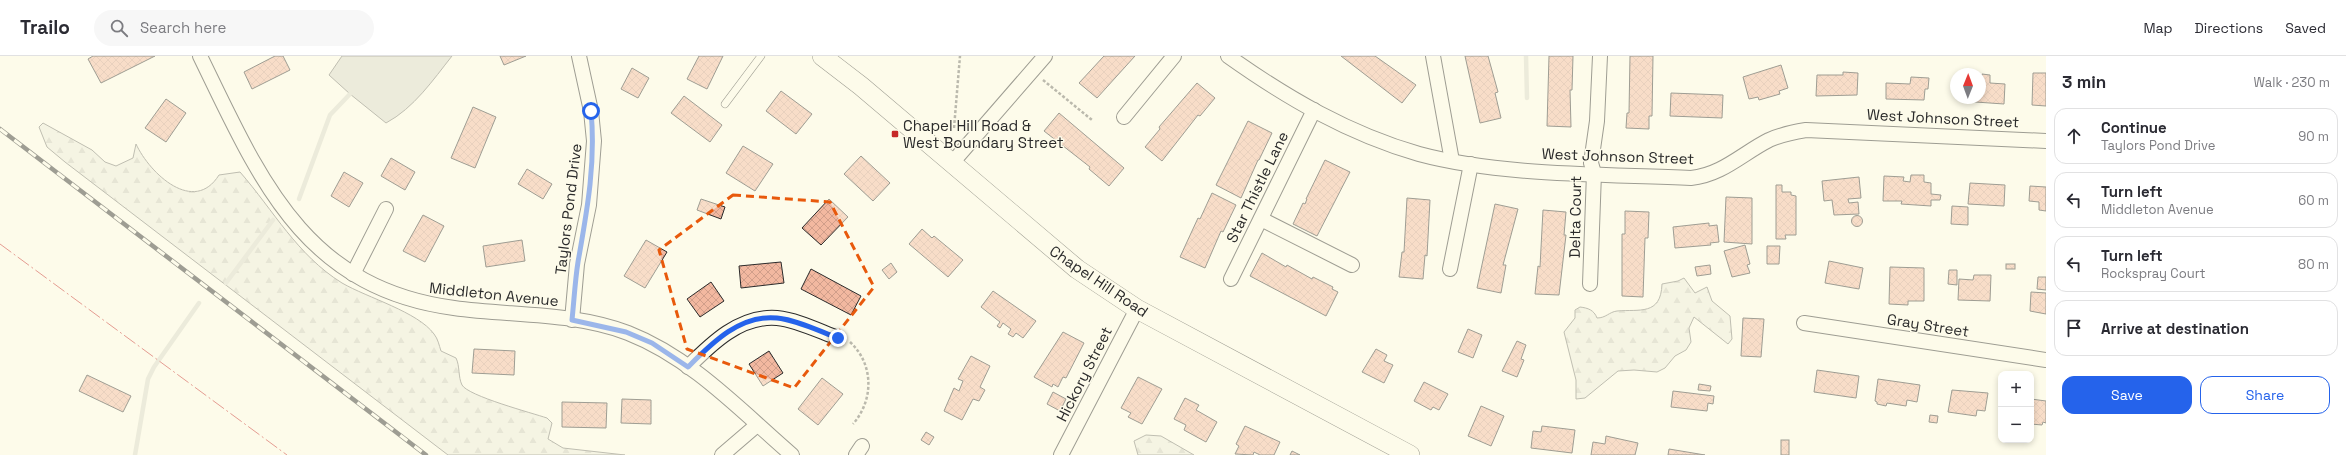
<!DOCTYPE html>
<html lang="en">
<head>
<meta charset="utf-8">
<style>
	body { margin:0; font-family:"Space Grotesk",sans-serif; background:#f7f7f7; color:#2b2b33 }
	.controls { position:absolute; right:12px; bottom:12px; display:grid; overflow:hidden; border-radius:8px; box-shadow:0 2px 6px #0003 }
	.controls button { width:36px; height:36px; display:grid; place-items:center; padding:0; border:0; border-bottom:1px solid #e1e1e2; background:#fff; color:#2b2b33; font:20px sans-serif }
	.compass { position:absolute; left:1950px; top:12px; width:36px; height:36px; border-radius:50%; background:#fff; box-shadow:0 2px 6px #0003; rotate:1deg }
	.stop { position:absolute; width:12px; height:12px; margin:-9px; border:3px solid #2563eb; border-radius:50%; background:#fff }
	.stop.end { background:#2563eb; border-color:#fff; box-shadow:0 1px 4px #0008 }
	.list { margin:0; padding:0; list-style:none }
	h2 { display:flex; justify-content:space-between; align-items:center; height:52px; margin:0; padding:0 16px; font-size:17px }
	h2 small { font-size:13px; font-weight:400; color:#7c7c81 }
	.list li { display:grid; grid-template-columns:26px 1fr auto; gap:12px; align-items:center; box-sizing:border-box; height:56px; margin:0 8px 8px; padding:0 8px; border:1px solid #e1e1e2; border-radius:12px }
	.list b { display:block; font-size:15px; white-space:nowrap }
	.list p { margin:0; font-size:13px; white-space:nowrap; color:#7c7c81 }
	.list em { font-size:13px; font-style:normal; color:#7c7c81 }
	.actions { display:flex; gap:8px; padding:12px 16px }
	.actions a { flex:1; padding:9px 0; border:1px solid #2563eb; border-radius:12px; text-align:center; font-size:14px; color:#2563eb }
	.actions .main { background:#2563eb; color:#fff }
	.icon { flex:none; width:22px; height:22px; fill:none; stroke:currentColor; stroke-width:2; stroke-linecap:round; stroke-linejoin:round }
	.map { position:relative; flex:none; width:2046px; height:399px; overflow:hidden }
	header { display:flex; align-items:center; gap:24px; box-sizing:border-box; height:56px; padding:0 20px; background:#fff; border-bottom:1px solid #e1e1e2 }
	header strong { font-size:19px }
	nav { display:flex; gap:22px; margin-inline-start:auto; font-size:14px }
	.search { width:280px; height:36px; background:#f7f7f7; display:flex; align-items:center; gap:10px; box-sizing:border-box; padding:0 14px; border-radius:22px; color:#7c7c81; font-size:15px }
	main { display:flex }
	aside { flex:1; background:#fff }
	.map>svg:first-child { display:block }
</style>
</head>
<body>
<header>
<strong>Trailo</strong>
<div class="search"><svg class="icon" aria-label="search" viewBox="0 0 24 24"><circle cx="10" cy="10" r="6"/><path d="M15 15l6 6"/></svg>Search here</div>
<nav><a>Map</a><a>Directions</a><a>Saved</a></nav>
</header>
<main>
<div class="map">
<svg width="2046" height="399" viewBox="0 0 2046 399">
	<defs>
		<pattern id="forest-firs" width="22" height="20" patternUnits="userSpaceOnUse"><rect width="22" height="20" fill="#ecebdb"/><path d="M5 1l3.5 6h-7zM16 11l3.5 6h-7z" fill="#cbcabc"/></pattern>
		<pattern id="building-cross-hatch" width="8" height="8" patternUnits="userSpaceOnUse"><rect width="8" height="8" fill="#f2b8a0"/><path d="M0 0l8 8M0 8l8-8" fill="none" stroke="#d09e8a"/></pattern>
	</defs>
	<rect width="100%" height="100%" fill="#fdfbea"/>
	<g fill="url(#forest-firs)" stroke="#74746e">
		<path d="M43,67L92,94L105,106L116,110L133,102L136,88C150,118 194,159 219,119L240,116C274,155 297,199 342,227C368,242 418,256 434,278C438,283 439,289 441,295L456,302C460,310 458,321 462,329C468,340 532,357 547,362L552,367L548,383L563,392L625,399H448L65,106L47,91L39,71Z"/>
		<path d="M1684,222L1695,237L1707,231L1712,245L1730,260L1732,283L1728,288L1694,261L1689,272L1691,286L1686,294L1675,300L1665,312L1657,316L1634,314L1618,315L1585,342L1576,343V324L1564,276L1575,262V254L1580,251C1588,252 1594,254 1597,262C1606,262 1609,256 1617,255C1639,253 1661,260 1662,228L1678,225Z"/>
		<path d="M1146,379L1161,380L1194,399H1138L1134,385Z"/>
	</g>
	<path fill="#d8d7c9" stroke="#74746e" d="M342,0H452C433,24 414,52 386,67L350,38L329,19Z"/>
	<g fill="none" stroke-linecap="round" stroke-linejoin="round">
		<g stroke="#d8d7c9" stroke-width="4.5">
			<path d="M1526,0L1527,42"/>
			<path d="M299,143L330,59L350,38"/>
			<path d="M226,227L273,164"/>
			<path d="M135,399L148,323L154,311L199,247"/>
		</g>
	</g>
	<g fill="url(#building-cross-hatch)" stroke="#2b2b2b">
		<path d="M93,0H155L101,27L88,3Z"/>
		<path d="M275,0H283L290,14L252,33L244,16Z"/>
		<path d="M500,0H526L504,9Z"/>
		<path d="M699,0H723L707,33L687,23Z"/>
		<path d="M1104,0H1135L1097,42L1079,27Z"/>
		<path d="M1341,0H1375L1416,29L1402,47Z"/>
		<path d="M1465,0H1488L1498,36L1495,37L1501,62L1480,67Z"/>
		<path d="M1549,0H1573L1572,34H1570L1571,71L1547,70Z"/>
		<path d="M1630,0H1653L1652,60H1649V73L1626,72L1627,57H1629Z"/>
		<path d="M1781,9L1788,32L1779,35L1780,38L1759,44L1758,41L1749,43L1743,21Z"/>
		<path d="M632,12L649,22L638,42L621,33Z"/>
		<path d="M1843,16L1858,17L1857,39L1816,40L1817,19H1843Z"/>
		<path d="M2033,17H2046V50L2032,49Z"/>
		<path d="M1982,18L1990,19V27L2005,28L2004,48L1961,45V42H1980Z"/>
		<path d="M1911,21L1929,22L1928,33H1925L1924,44L1886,43V27L1910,28Z"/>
		<path d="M1197,27L1215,42L1200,60L1198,59L1162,105L1145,91L1160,73L1159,71Z"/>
		<path d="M781,35L812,58L796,78L766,55Z"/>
		<path d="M1671,37L1723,39L1722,62L1670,60Z"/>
		<path d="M684,40L722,69L710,86L671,57Z"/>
		<path d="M166,43L186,57L166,86L145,72Z"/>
		<path d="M473,51L496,61L475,112L451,102Z"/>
		<path d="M1059,57L1124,112L1109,130L1089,113L1090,111L1044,75Z"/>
		<path d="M1248,65L1272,77L1259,104H1258L1241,142L1216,129Z"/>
		<path d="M743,90L773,108L755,135L726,117Z"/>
		<path d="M861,100L890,127L873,145L844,118Z"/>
		<path d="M391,102L415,116L405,134L381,120Z"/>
		<path d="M1325,104L1350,116L1317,180L1293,168L1303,147L1305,148L1307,143H1306Z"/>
		<path d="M527,113L552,128L543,143L518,128Z"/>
		<path d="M344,116L363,127L349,151L331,140Z"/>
		<path d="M1911,119H1924V126L1931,127V138L1941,139L1940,144H1931V150L1901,148L1902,145H1883L1884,120L1904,121L1903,125L1910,126Z"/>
		<path d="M1859,121L1861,142L1848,143L1849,147L1858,146L1859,158L1834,159L1832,144L1824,145L1822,125Z"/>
		<path d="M1970,127L2005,129L2004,150L1968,148Z"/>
		<path d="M1776,129H1782V136H1791V139L1796,140V179H1785L1786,183H1776Z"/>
		<path d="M2030,130L2046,131V155L2039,154V146L2029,145Z"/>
		<path d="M1212,137L1236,149L1223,176L1221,175L1205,212L1180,201L1198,162L1200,163Z"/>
		<path d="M1726,141L1752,142V188L1724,186Z"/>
		<path d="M1407,142L1430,144L1427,200L1425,199L1423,223L1399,221L1402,196H1404Z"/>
		<path d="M701,143L725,151L721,163L697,154Z"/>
		<path d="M829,143L848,161L821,189L802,172Z"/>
		<path d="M1495,148L1518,153L1503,209H1506L1501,237L1477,232Z"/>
		<path d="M1952,150L1968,151V169L1951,168Z"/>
		<path d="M1543,154L1566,156L1564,179H1566L1559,239L1535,238L1538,210L1540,211Z"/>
		<path d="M1625,155L1649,156L1648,182H1645L1643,241L1622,240V178H1625Z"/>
		<path d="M423,159L444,170L425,206L403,195Z"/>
		<circle cx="1857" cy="165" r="5.5"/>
		<path d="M1709,167V170L1717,169L1719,186L1710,187L1711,189L1675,192L1673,171Z"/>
		<path d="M922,173L932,182L934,180L963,204L948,221L909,188Z"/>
		<path d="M522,184L525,205L486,211L483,190Z"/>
		<path d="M646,184L667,196L645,232L624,220Z"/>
		<path d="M1745,189L1750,208L1747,209L1750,217L1732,221L1724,195Z"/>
		<path d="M1767,190H1780L1779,208H1767Z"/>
		<path d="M1262,197L1286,211L1287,209L1312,223L1313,221L1333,231L1332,233L1338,236L1326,260L1250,220Z"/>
		<path d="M1829,205L1863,212L1859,233L1825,227Z"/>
		<path d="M781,206L784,227L741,232L739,210Z"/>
		<path d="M891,207L897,216L889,223L882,214Z"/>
		<rect x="2006" y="208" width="9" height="5"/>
		<path d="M1710,209L1711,218L1697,220L1695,211Z"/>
		<path d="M1890,211L1924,212V245H1908V249L1889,248Z"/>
		<path d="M811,213L861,240L851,259L801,233Z"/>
		<path d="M1949,214H1957V229L1948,228Z"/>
		<path d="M1974,219H1991L1990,245L1958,244L1959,223L1973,224Z"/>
		<path d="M2038,221H2046V234L2037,233Z"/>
		<path d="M711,226L724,245L700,261L687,243Z"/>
		<path d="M993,235L1036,265L1023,282L1016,277L1013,281L1008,278L1011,273L1003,267L1000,272L997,270L1000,266L981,251Z"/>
		<path d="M2031,236L2046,237V258L2030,255Z"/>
		<path d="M1743,262L1764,263L1761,301L1741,300Z"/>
		<path d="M1468,273L1482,279L1473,302L1458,296Z"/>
		<path d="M1063,276L1084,287L1066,322L1063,321L1058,331L1053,328L1052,331L1034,321Z"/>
		<path d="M1517,285L1526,289L1521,303L1524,304L1517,321L1502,315Z"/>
		<path d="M474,293L515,295L514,319L472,317Z"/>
		<path d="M1376,293L1387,299L1384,305L1393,309L1384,327L1362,316Z"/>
		<path d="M769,295L783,317L763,330L749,308Z"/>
		<path d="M971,300L990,310L980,331L985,334L979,345L973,343L962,364L944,355L954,332L959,335L963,325L958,323Z"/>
		<path d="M1817,314L1859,320L1856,342L1814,336Z"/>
		<path d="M87,319L131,340L123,356L79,335Z"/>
		<path d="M1138,321L1162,333L1142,368L1128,361L1131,357L1121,352Z"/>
		<path d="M822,322L843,338L818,369L798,353Z"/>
		<path d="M1878,323L1920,329L1917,346L1907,344L1906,350L1887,347L1886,350L1877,348V346L1875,345Z"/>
		<path d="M1424,326L1448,338L1439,354L1433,351L1431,354L1414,345Z"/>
		<path d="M1699,328L1711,330L1710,335L1698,334Z"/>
		<path d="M1952,334L1988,337L1985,355L1977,354L1976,360L1948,356Z"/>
		<path d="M1673,335L1714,340L1713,348L1708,347L1707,355L1671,351Z"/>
		<path d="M1053,336L1066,343L1060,355L1047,348Z"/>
		<path d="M1185,342L1199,349L1196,354L1217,366L1206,386L1184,374L1186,369L1174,363Z"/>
		<path d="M622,343L651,344V368L621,367Z"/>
		<path d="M2031,343L2046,345V367L2043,366L2042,369L2031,368Z"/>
		<path d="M562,346L607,347L606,372L562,371Z"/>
		<path d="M1481,350L1504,360L1491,390L1468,380Z"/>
		<path d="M1930,359L1938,360L1937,367L1929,366Z"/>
		<path d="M1245,370L1280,386L1274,399H1260L1254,396L1253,399L1235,398L1239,390L1236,388Z"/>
		<path d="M1542,370L1575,374L1572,397L1531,392L1533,375L1541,376Z"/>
		<path d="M926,376L934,381L929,389L921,384Z"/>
		<path d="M1606,380L1638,387L1635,399H1591L1593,386L1605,388Z"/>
		<rect x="1781" y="384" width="8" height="15"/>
		<path d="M1669,393L1705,399H1668Z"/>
		<path d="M1292,395L1300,399H1290Z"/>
	</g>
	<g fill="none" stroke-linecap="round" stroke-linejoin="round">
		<g stroke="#2b2b2b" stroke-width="8">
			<path id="service" d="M725,48L761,0"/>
		</g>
		<g stroke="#2b2b2b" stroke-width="16">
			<g id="minor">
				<path d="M200,0C259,121 303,232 454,252C511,260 574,256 628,277C692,302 741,355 792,399"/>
				<path d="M1228,0C1287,42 1349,78 1419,98C1501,120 1605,118 1691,122C1722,119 1743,97 1769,84C1780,79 1794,76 1806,74L2046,85"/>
				<path d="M1433,0L1452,105"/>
				<path d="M1124,61L1174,0"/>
				<path d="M952,107L1045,0"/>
				<path d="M1261,163L1352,209"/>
				<path d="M1450,213L1471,108"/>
				<path d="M353,218L386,153"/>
				<path d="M1231,223L1314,54"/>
				<path d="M1590,228L1594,117L1591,107L1597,65L1600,0"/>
				<path d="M572,264L577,208L589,149L594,85L591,55L579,0"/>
				<path d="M1804,267L2046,304"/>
				<path d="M688,311C711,288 740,259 777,262C797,264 819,275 838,282"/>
				<path d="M722,399L757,369"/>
				<path d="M856,399L862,390"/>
				<path d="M1061,399L1137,253"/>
			</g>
		</g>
		<g stroke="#2b2b2b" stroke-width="20">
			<path id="secondary" d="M822,0L861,30L1077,213L1137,253L1410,399"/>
		</g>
		<g stroke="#6a6964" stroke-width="2.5" stroke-dasharray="3 2" stroke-linecap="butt">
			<path d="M1043,24L1092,64"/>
			<path d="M954,72L960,0"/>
			<path d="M850,286C874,308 874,344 853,368"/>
		</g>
		<use href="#service" stroke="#fdfbea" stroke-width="7"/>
		<use href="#minor" stroke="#fdfbea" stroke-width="14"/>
		<use href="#secondary" stroke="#fdfbea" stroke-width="19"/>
		<g stroke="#2b2b2b" stroke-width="4.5">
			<path id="rail" d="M0,73L426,399"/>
		</g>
		<use href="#rail" stroke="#fdfbea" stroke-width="3" stroke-dasharray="9" stroke-linecap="butt"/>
		<path stroke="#c62828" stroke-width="1" stroke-dasharray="14 3 2 3" stroke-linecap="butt" d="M0,188L287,399"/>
	</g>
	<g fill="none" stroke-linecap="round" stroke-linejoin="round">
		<path stroke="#2563eb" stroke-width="5" d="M591,55C596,107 587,155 578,206C575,225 574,245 572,264L626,276L652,287L688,311C711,288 740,258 777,262C797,264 819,275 838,282"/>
	</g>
	<path d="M0 0H2046V399H0ZM733,139L830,146L874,231L794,332L687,293L659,194Z" fill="#fdfbea" fill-opacity=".55" fill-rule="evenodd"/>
	<path fill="none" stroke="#e8590c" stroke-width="3" stroke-dasharray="8 5" stroke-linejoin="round" d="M733,139L830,146L874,231L794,332L687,293L659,194Z"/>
	<rect fill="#c62828" stroke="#fdfbea" stroke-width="1.5" x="891" y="74" width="8" height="8" rx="2"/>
	<g text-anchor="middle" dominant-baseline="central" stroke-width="3" stroke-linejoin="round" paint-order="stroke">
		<g font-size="15" fill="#2b2b2b" stroke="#fdfbea">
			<text transform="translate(1943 62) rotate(3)">West Johnson Street</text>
			<text transform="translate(1618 100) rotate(2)">West Johnson Street</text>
			<text transform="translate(1257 131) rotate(-64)">Star Thistle Lane</text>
			<text transform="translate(568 153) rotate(-83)">Taylors Pond Drive</text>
			<text transform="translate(1575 161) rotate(-89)">Delta Court</text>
			<text transform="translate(1099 225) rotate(34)">Chapel Hill Road</text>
			<text transform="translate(494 238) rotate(6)">Middleton Avenue</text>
			<text transform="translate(1928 269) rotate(9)">Gray Street</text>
			<text transform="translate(1084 318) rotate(-63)">Hickory Street</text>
		</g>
		<g font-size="15" fill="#2b2b2b" stroke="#fdfbea" text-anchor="start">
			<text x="903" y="69">Chapel Hill Road &amp;<tspan x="903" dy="17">West Boundary Street</tspan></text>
		</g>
	</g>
</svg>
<div class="controls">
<button>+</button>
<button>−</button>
</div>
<svg class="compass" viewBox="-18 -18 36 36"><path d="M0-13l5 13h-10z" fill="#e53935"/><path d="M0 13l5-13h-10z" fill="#7c7c81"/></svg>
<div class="stop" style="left:591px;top:55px"></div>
<div class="stop end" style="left:838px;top:282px"></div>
</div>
<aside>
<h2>3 min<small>Walk · 230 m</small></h2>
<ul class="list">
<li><svg class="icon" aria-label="ahead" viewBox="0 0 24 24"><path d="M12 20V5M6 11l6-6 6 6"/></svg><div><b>Continue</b><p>Taylors Pond Drive</p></div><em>90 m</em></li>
<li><svg class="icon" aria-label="left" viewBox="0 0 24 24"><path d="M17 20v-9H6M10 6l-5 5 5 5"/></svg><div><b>Turn left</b><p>Middleton Avenue</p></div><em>60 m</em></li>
<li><svg class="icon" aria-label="left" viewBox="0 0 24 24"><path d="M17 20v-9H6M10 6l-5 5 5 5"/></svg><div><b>Turn left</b><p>Rockspray Court</p></div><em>80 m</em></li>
<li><svg class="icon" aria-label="arrive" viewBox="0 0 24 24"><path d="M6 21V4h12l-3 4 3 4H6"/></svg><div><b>Arrive at destination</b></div></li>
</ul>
<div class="actions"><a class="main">Save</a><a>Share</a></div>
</aside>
</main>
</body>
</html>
